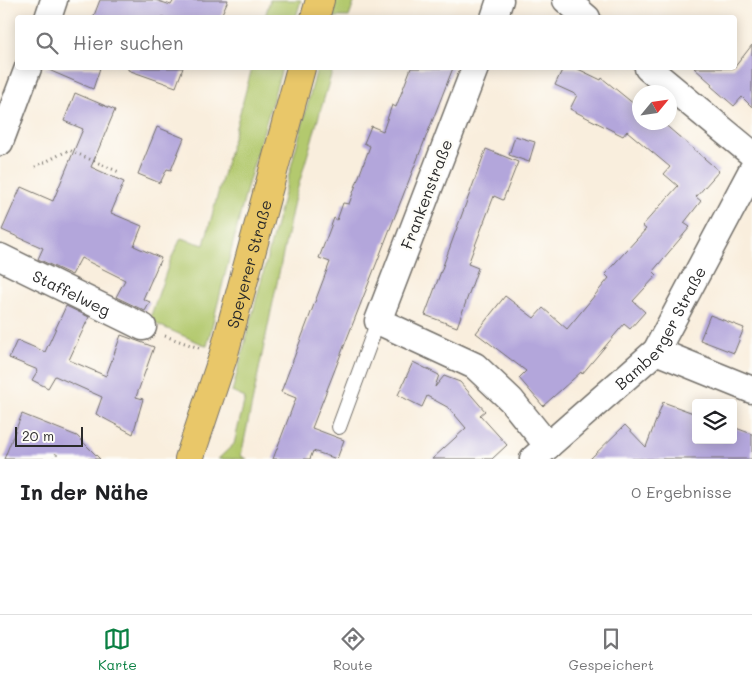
<!DOCTYPE html>
<html lang="de">
<head>
<meta charset="utf-8">
<style>
	body { margin:0; font-family:Mali,sans-serif; background:#f6f6f6; color:#202124 }
	.controls { position:absolute; right:15px; bottom:15px; display:grid; overflow:hidden; border-radius:5px; box-shadow:0 2px 12px #0003 }
	.controls button { width:45px; height:45px; display:grid; place-items:center; padding:0; border:0; border-bottom:1px solid #e0e0e0; background:#fff; color:#202124; font:25px sans-serif }
	.compass { position:absolute; left:632px; top:85px; width:45px; height:45px; border-radius:50%; background:#fff; box-shadow:0 2px 12px #0003; rotate:61deg }
	.scale { position:absolute; left:15px; bottom:12px; width:68px; box-sizing:border-box; padding-left:5px; border:2px solid #2b2b2b; border-top:0; font-size:14px; line-height:18px; white-space:nowrap; color:#2b2b2b; -webkit-text-stroke:4px #fdfcf7; paint-order:stroke }
	.list { margin:0; padding:0; list-style:none }
	h2 { display:flex; justify-content:space-between; align-items:center; height:65px; margin:0; padding:0 20px; font-size:21px }
	h2 small { font-size:16px; font-weight:400; color:#757577 }
	.icon { flex:none; width:28px; height:28px; fill:none; stroke:currentColor; stroke-width:2; stroke-linecap:round; stroke-linejoin:round }
	.map { position:relative; flex:none; width:752px; height:459px; overflow:hidden }
	.search { position:absolute; background:#fff; box-shadow:0 2px 12px #0003; left:15px; right:15px; top:15px; height:55px; display:flex; align-items:center; gap:12px; box-sizing:border-box; padding:0 18px; border-radius:5px; color:#757577; font-size:19px }
	.sheet { height:155px; background:#fff }
	nav { display:flex; justify-content:space-around; align-items:center; box-sizing:border-box; height:70px; border-top:1px solid #e0e0e0; background:#fff; font-size:14px; color:#757577 }
	nav a { display:grid; justify-items:center; gap:2px }
	nav .on { color:#0b8043 }
	.map>svg:first-child { display:block }
</style>
</head>
<body>
<div class="map">
<svg width="752" height="459" viewBox="0 0 752 459">
	<rect width="100%" height="100%" fill="#fdfcf7"/>
	<filter id="ink" filterUnits="userSpaceOnUse"><feTurbulence type="fractalNoise" baseFrequency=".02" numOctaves="2"/><feDisplacementMap in="SourceGraphic" scale="10" xChannelSelector="R" yChannelSelector="G"/><feConvolveMatrix kernelMatrix="1 2 1 2 8 2 1 2 1" color-interpolation-filters="sRGB"/></filter>
	<filter id="wash" filterUnits="userSpaceOnUse"><feTurbulence type="fractalNoise" baseFrequency=".0096" numOctaves="4" result="noise"/><feDisplacementMap in="SourceGraphic" scale="20" xChannelSelector="R" yChannelSelector="G"/><feGaussianBlur stdDeviation="1.12" result="paint"/><feColorMatrix in="noise" values="0 0 0 0 0 0 0 0 0 0 0 0 0 0 0 0 0 1.4 0 .05"/><feComposite in="paint" operator="in"/></filter>
	<g filter="url(#wash)">
		<rect width="100%" height="100%" fill="#f9eedd"/>
		<g fill="#b3c96e" stroke="#6f7a4c">
			<path d="M270,0H301L296,17H265Z"/>
			<path d="M334,0H355L349,17H330Z"/>
			<path d="M252,68H282L248,184L207,346L149,321L170,261L181,238L204,245Z"/>
			<path d="M317,68H333L294,201L241,456L247,459H218L234,444L245,398L232,392Z"/>
		</g>
		<g id="blocks">
			<g fill="#b3a6db">
				<path d="M100,0H155L171,5L174,0H228L220,18H93Z"/>
				<path d="M752,45V107L742,97L734,106L711,86L712,84L694,68H734Z"/>
				<path d="M44,68H100L93,89Z"/>
				<path d="M128,68H183L176,87L128,70Z"/>
				<path d="M411,68H453L312,428L344,440L337,459L313,451L310,459H273L296,398L281,392L330,262L319,258L334,218L337,220L343,203L349,204L370,146L364,143L371,126L383,131L392,105L396,107Z"/>
				<path d="M563,68H576L601,80L602,78L640,109V122H662L719,171L696,197L701,201L684,223L690,227L653,271L657,275L633,301L645,312L630,329L624,324L582,374L581,372L543,406L519,378L526,371L476,333L505,296L534,318L543,308L567,329L609,278L605,274L646,229L642,226L678,186L664,174L670,167L627,131L623,136L570,109L577,95L555,85Z"/>
				<path d="M75,93L115,110L91,167L124,182L111,213L142,226L134,246L161,258L143,299L150,302L145,311L116,297L125,280L81,258L72,275L38,259L43,248L2,230L21,187L53,201L83,129L64,121Z"/>
				<path d="M157,127L184,138L171,170L167,169L160,183L138,174Z"/>
				<path d="M515,136L535,142L529,162L509,155Z"/>
				<path d="M486,149L518,162L503,200L494,196L468,264L478,268L457,327L425,315Z"/>
				<path d="M66,306L89,317L69,360L106,376L121,335L154,347L136,397L143,399L133,434L96,414L102,397L55,376L48,388L32,380L38,370L9,358L17,340L45,352Z"/>
				<path d="M710,315L744,328L734,353L700,340Z"/>
				<path d="M413,362L439,375L435,387L444,376L460,382L485,411L480,415L507,445L492,459H432L466,428L449,408L427,396L422,407L398,395Z"/>
				<path d="M663,402L696,414V440H733V427L752,434V459H590L625,425L646,447Z"/>
				<path d="M22,414L77,436L100,459H4Z"/>
			</g>
		</g>
	</g>
	<g filter="url(#ink)">
		<use href="#blocks" fill-opacity="0" stroke="#736f69" stroke-width="1"/>
		<g fill="none" stroke-linecap="round" stroke-linejoin="round">
			<g stroke="#736f69" stroke-width="16">
				<path id="lane" d="M339,427L378,321"/>
			</g>
			<g stroke="#736f69" stroke-width="29">
				<g id="street">
					<path d="M566,0L587,18"/>
					<path d="M48,18L54,0"/>
					<path d="M494,18L500,0"/>
					<path d="M475,68L378,321L475,366L511,400L548,446"/>
					<path d="M648,68L752,154"/>
					<path d="M0,142L28,68"/>
					<path id="s1" d="M0,257L143,327"/>
					<path d="M656,351L752,390"/>
					<path id="s2" d="M533,459L656,351L752,170"/>
				</g>
			</g>
			<g stroke="#736f69" stroke-width="30">
				<g id="primary">
					<path d="M315,18L320,0"/>
					<path id="s3" d="M189,459L223,357L301,68"/>
				</g>
			</g>
			<g stroke="#736f69" stroke-width="3" stroke-dasharray="1 4" stroke-linecap="butt">
				<path d="M35,167L69,150L119,172"/>
				<path d="M165,336L199,348"/>
				<path d="M54,459L58,450"/>
			</g>
			<use href="#lane" stroke="#fff" stroke-width="14"/>
			<use href="#street" stroke="#fff" stroke-width="26"/>
			<use href="#primary" stroke="#e9c769" stroke-width="28"/>
		</g>
	</g>
	<g text-anchor="middle" dominant-baseline="central" stroke-width="5" stroke-linejoin="round" paint-order="stroke">
		<g font-size="16" fill="#2b2b2b" stroke="#fdfcf7">
			<text transform="translate(426 194) rotate(-69)">Frankenstraße</text>
			<text stroke="none"><textPath href="#s3" startOffset="204">Speyerer Straße</textPath></text>
			<text stroke="none"><textPath href="#s1" startOffset="80">Staffelweg</textPath></text>
			<text stroke="none"><textPath href="#s2" startOffset="185">Bamberger Straße</textPath></text>
		</g>
	</g>
</svg>
<div class="controls">
<button><svg class="icon" aria-label="layers" viewBox="0 0 24 24"><path d="M12 4l9 5-9 5-9-5zM3 14l9 5 9-5"/></svg></button>
</div>
<svg class="compass" viewBox="-18 -18 36 36"><path d="M0-13l5 13h-10z" fill="#e53935"/><path d="M0 13l5-13h-10z" fill="#757577"/></svg>
<div class="scale">20 m</div>
<div class="search"><svg class="icon" aria-label="search" viewBox="0 0 24 24"><circle cx="10" cy="10" r="6"/><path d="M15 15l6 6"/></svg>Hier suchen</div>
</div>
<section class="sheet">
<h2>In der Nähe<small>0 Ergebnisse</small></h2>
<ul class="list">
</ul>
</section>
<nav>
<a class="on"><svg class="icon" aria-label="map" viewBox="0 0 24 24"><path d="M3 6l6-2 6 2 6-2v14l-6 2-6-2-6 2zM9 4v14M15 6v14"/></svg>Karte</a>
<a><svg class="icon" aria-label="directions" viewBox="0 0 24 24"><path d="M12 3l9 9-9 9-9-9zM9 14v-3h6M13 9l2 2-2 2"/></svg>Route</a>
<a><svg class="icon" aria-label="saved" viewBox="0 0 24 24"><path d="M7 4h10v16l-5-4-5 4z"/></svg>Gespeichert</a>
</nav>
</body>
</html>
